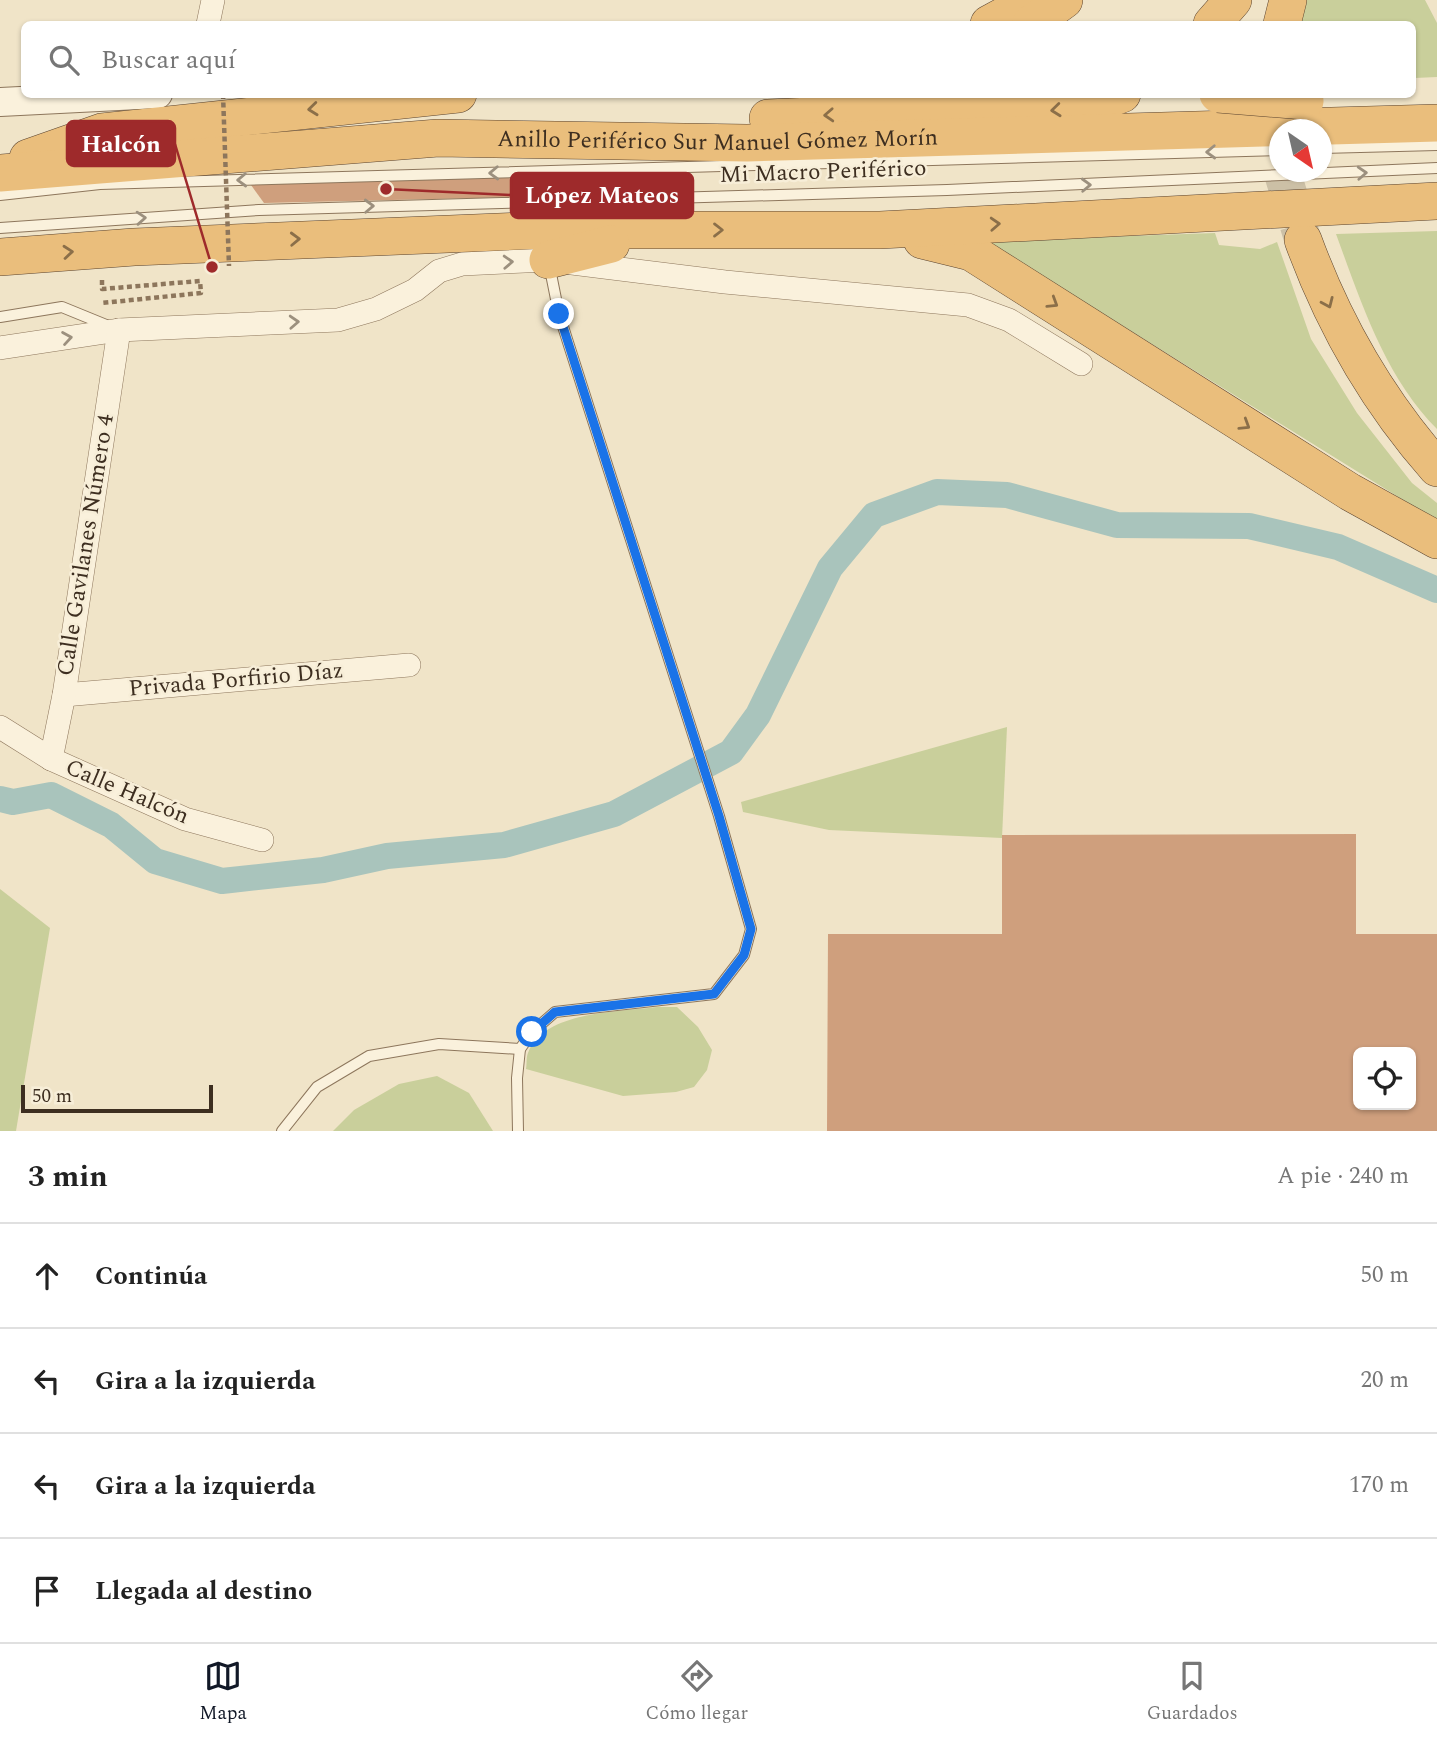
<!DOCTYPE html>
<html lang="es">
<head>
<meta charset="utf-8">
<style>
	body { margin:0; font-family:Spectral,serif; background:#f6f6f6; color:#222 }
	.controls { position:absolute; right:21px; bottom:21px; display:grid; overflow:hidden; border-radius:10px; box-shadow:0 2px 5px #0004 }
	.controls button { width:63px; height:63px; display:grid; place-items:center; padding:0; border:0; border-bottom:2px solid #e0e0e0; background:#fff; color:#222; font:35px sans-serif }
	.compass { position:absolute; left:1269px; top:119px; width:63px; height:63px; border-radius:50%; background:#fff; box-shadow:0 2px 5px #0004; rotate:146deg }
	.scale { position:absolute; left:21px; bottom:18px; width:192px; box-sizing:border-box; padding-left:7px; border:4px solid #3d2e20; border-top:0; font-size:19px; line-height:24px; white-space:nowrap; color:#3d2e20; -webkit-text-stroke:5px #f7eed8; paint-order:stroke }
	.stop { position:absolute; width:21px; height:21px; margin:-16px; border:5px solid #1a73e8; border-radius:50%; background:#fff }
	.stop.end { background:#1a73e8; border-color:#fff; box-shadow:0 2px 7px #0008 }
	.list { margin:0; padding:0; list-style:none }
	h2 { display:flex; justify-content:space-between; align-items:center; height:91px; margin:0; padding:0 28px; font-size:30px }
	h2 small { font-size:23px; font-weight:400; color:#767676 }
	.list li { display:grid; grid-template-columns:46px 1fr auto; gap:21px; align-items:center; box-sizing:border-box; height:105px; padding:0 28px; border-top:2px solid #e0e0e0 }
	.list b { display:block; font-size:26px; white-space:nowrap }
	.list em { font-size:23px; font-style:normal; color:#767676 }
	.icon { flex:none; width:38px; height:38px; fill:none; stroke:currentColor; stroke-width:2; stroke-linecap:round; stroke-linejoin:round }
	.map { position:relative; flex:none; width:1437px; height:1131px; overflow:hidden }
	.search { position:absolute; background:#fff; box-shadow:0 2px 5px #0004; left:21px; right:21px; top:21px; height:77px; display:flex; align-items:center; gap:18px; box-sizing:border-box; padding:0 24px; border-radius:10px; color:#767676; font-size:26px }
	.sheet { height:511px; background:#fff }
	nav { display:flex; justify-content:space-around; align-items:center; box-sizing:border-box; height:98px; border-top:2px solid #e0e0e0; background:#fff; font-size:19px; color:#767676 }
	nav a { display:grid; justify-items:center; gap:4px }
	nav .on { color:#111827 }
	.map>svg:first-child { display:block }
</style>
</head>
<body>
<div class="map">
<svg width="1437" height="1131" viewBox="0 0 1437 1131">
	<rect width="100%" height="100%" fill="#f0e4c8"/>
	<g fill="#c9cf9b">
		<path d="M1305,0H1425L1437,23V77L1415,78L1412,24H1301Z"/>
		<path d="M1437,231V429C1385,377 1361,302 1336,234Z"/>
		<path d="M1215,233L1219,245L1260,249L1277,242L1311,339L1357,413L1412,483L1437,503V521L986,241Z"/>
		<path d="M1007,727L1002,838L829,830L743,812L741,802Z"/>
		<path d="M0,889L50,928L16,1131H0Z"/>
		<path d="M657,1007H677L698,1027L712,1050L707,1070L694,1087L676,1092L623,1096L526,1069C527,1065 526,1057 528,1053C543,1011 619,1012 657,1007Z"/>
		<path d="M437,1076L469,1093L493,1131H333L354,1110L399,1084Z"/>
	</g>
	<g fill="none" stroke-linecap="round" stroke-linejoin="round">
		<path stroke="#a9c4bc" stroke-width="26" d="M0,799L13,802L51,795L111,825L155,861L222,881L323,870L387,856L504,845L614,814L731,752L758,715L830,568L874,515L937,492L1007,495L1117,525L1249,526L1338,547L1437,590"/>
	</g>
	<g fill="#cf9f7d" fill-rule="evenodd">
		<path d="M511,176L523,197L264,203L251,185Z"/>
		<path d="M1356,834V934H1437V1131H827L828,934H1002V835ZM1358,1052H1411V1105H1358Z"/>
	</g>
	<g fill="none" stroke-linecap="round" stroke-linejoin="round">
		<path stroke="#ccc0a6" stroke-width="37" stroke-dasharray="37 18" stroke-linecap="butt" d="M1282,172L1302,237"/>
		<g stroke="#8d765c" stroke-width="12">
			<g id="service">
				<path d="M1322,148L1437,145"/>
				<path d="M0,195L100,184L1280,150"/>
				<path d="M0,228L259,210L947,190L1437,168"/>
				<path d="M0,317L62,307L111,327"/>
				<path d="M282,1131L317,1087L369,1056L439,1044L520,1049"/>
				<path d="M518,1131L517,1078L520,1049L532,1032L555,1012L714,994L744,955L751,929L719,816L559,314L549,264"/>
			</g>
		</g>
		<g stroke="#8d765c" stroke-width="24">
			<g id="minor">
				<path d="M208,24L213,0"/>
				<path d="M0,348L119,330L338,320L376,309L415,290L439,271L462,264L548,260L725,282L968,305L1009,320L1081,364"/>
				<path d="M64,695L409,665"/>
				<path d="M0,727L51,759L185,819L262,840"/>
				<path d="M51,759L64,695L119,330"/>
			</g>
		</g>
		<g stroke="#8d765c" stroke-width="30">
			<path id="tertiary" d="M0,102L158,94"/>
		</g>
		<g stroke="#5b4430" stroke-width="38">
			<g id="trunk">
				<path d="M989,24L1033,0"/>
				<path d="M1031,24L1064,0"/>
				<path d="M1212,24L1233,0"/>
				<path d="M1282,24L1288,0"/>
				<path d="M768,118C826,115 883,113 941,112C1001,112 1065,117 1122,94"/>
				<path d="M28,158L102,132L458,94"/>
				<path id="s1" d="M0,173L438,138L747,143L1437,123"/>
				<path d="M922,240L971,252L1350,492L1437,540"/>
				<path d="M1303,240C1334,325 1377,400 1437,468"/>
				<path d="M0,257L134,247L545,230H880L1437,201"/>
				<path d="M548,260L611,244"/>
			</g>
		</g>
		<path stroke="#8d765c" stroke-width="4.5" stroke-dasharray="5 3.5" stroke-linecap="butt" d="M102,280V289L200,281L201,293L102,303"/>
		<use href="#service" stroke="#faf1dc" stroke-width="10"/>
		<use href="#minor" stroke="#faf1dc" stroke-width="23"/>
		<use href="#tertiary" stroke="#faf1dc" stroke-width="28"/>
		<use href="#trunk" stroke="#eabe7c" stroke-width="37"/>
		<g stroke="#5b4430" stroke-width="38" stroke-linecap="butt">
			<path id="trunk-bridge" d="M1218,94L1305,101"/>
		</g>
		<path stroke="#8d765c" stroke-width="4.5" stroke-dasharray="5 3.5" stroke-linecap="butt" d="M223,94L229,266"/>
		<use href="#trunk-bridge" stroke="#eabe7c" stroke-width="37"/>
	</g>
	<defs><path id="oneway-chevron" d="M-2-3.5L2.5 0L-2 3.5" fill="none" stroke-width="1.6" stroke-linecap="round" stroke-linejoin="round" transform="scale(1.75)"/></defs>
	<g stroke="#8b6f49">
		<use href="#oneway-chevron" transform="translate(313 109) rotate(174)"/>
		<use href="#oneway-chevron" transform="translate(1056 110) rotate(174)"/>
		<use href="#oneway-chevron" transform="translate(829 115) rotate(177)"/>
		<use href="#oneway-chevron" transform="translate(995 224) rotate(-3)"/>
		<use href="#oneway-chevron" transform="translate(718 230)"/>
		<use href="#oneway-chevron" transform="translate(295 239) rotate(-2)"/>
		<use href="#oneway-chevron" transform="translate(68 252) rotate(-5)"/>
		<use href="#oneway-chevron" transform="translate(1053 303) rotate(32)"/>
		<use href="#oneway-chevron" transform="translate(1328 303) rotate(66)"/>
		<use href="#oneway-chevron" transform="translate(1245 425) rotate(32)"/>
	</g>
	<g stroke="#9c907e">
		<use href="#oneway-chevron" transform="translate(1211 152) rotate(178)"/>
		<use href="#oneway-chevron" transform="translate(494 173) rotate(178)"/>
		<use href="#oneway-chevron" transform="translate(1362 173) rotate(-3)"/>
		<use href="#oneway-chevron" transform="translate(242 180) rotate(178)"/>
		<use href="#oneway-chevron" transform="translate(1086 185) rotate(-2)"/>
		<use href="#oneway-chevron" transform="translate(369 206) rotate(-2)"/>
		<use href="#oneway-chevron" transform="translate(141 218) rotate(-4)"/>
		<use href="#oneway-chevron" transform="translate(508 262) rotate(-3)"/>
		<use href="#oneway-chevron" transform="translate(294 322) rotate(-3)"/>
		<use href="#oneway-chevron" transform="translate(67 338) rotate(-9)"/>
	</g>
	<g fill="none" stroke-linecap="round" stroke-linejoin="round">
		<path stroke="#1a73e8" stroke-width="9" d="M532,1032L555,1012L714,994L744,955L751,929L719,816L559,314"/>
	</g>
	<g text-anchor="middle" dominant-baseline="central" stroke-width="5" stroke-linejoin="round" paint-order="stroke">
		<g font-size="23" fill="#3d2e20" stroke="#f7eed8">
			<text stroke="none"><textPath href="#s1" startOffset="719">Anillo Periférico Sur Manuel Gómez Morín</textPath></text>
			<text transform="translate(823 172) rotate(-2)">Mi Macro Periférico</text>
			<text transform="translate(86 545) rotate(-81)">Calle Gavilanes Número 4</text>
			<text transform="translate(236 680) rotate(-5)">Privada Porfirio Díaz</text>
			<text transform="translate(127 792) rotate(23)">Calle Halcón</text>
		</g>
	</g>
	<path fill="none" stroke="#9e2a2b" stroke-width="2.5" d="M212 267L175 144M386 189L511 195"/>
	<g fill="#9e2a2b" stroke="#f7eed8" stroke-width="2.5">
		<circle cx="212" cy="267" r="7"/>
		<circle cx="386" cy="189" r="7"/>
	</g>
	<g fill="#9e2a2b" stroke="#9e2a2b" stroke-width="2.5">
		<rect x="67" y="121" width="108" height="45" rx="7"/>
		<rect x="511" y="173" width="182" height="45" rx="7"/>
	</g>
	<g font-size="24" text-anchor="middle" font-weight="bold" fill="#fff">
		<text x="121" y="152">Halcón</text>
		<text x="602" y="203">López Mateos</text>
	</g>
</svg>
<div class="controls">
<button><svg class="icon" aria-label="locate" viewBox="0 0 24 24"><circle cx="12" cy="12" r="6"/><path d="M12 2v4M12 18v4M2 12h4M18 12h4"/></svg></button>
</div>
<svg class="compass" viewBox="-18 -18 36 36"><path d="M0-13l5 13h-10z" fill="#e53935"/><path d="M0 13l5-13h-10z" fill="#767676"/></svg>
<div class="scale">50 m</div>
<div class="stop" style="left:532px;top:1032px"></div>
<div class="stop end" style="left:559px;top:314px"></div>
<div class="search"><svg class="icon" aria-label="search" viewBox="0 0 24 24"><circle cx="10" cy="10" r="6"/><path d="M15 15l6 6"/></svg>Buscar aquí</div>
</div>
<section class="sheet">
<h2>3 min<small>A pie · 240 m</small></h2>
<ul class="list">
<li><svg class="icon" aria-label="ahead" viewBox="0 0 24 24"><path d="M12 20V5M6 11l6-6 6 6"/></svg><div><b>Continúa</b></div><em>50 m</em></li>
<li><svg class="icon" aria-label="left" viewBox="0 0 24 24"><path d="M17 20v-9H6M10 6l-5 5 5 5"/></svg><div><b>Gira a la izquierda</b></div><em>20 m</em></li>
<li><svg class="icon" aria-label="left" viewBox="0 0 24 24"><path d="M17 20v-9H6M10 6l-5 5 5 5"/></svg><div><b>Gira a la izquierda</b></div><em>170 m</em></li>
<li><svg class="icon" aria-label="arrive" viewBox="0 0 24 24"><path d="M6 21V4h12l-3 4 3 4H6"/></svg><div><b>Llegada al destino</b></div></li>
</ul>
</section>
<nav>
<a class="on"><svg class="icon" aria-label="map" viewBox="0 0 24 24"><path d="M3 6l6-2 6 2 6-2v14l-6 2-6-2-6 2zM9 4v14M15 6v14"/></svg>Mapa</a>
<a><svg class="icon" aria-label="directions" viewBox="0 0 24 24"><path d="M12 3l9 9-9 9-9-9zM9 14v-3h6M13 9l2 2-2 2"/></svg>Cómo llegar</a>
<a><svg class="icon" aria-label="saved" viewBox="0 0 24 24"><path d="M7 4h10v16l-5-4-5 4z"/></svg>Guardados</a>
</nav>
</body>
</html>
